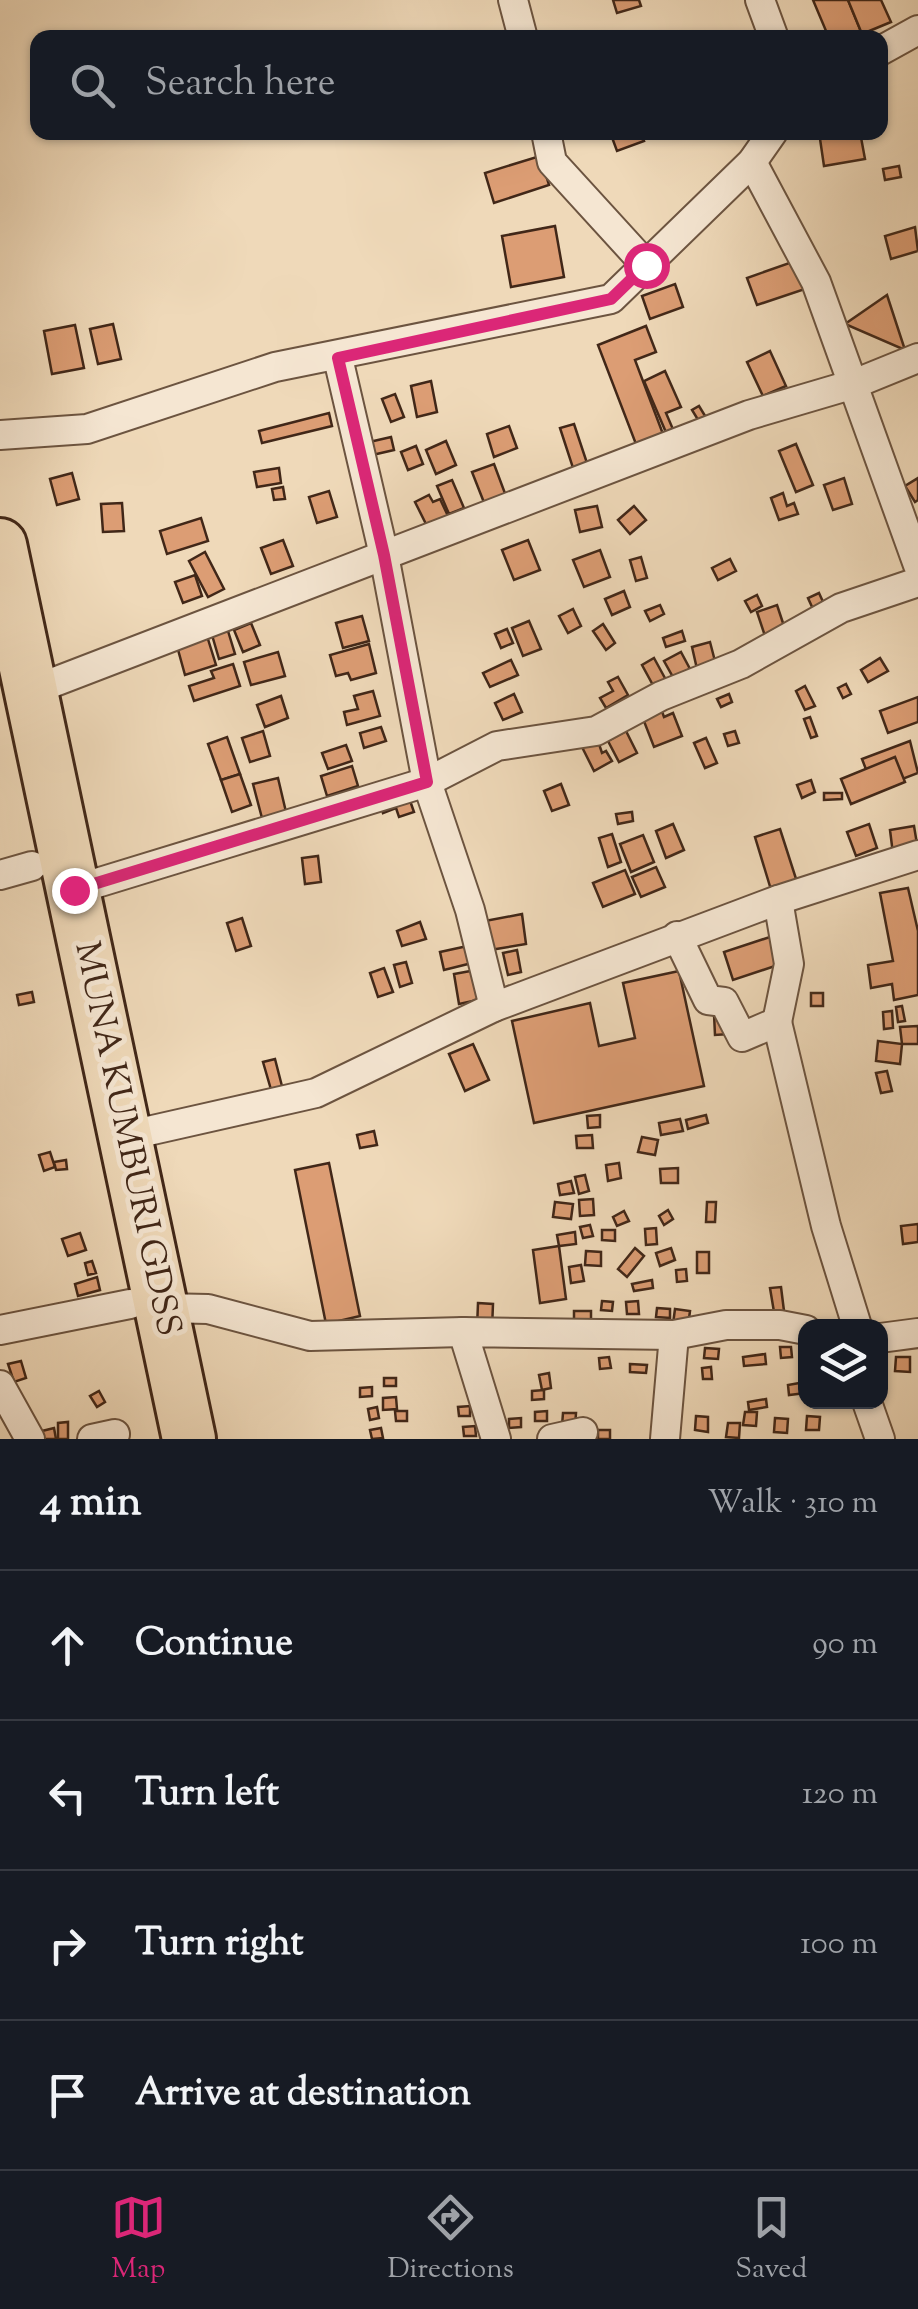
<!DOCTYPE html>
<html lang="en">
<head>
<meta charset="utf-8">
<style>
	body { margin:0; font-family:"Sorts Mill Goudy",serif; background:#20242c; color:#f1f3f6 }
	.controls { position:absolute; right:30px; bottom:30px; display:grid; overflow:hidden; border-radius:20px; box-shadow:0 2px 8px #0004 }
	.controls button { width:90px; height:90px; display:grid; place-items:center; padding:0; border:0; border-bottom:2px solid #363941; background:#171b24; color:#f1f3f6; font:50px sans-serif }
	.stop { position:absolute; width:30px; height:30px; margin:-22px; border:8px solid #db2777; border-radius:50%; background:#fff }
	.stop.end { background:#db2777; border-color:#fff; box-shadow:0 2px 10px #0008 }
	.list { margin:0; padding:0; list-style:none }
	h2 { display:flex; justify-content:space-between; align-items:center; height:130px; margin:0; padding:0 40px; font-size:42px }
	h2 small { font-size:32px; font-weight:400; color:#9ea1a6 }
	.list li { display:grid; grid-template-columns:65px 1fr auto; gap:30px; align-items:center; box-sizing:border-box; height:150px; padding:0 40px; border-top:2px solid #363941 }
	.list b { display:block; font-size:38px; white-space:nowrap }
	.list em { font-size:32px; font-style:normal; color:#9ea1a6 }
	.icon { flex:none; width:55px; height:55px; fill:none; stroke:currentColor; stroke-width:2; stroke-linecap:round; stroke-linejoin:round }
	.map { position:relative; flex:none; width:918px; height:1439px; overflow:hidden }
	.search { position:absolute; background:#171b24; box-shadow:0 2px 8px #0004; left:30px; right:30px; top:30px; height:110px; display:flex; align-items:center; gap:25px; box-sizing:border-box; padding:0 35px; border-radius:20px; color:#9ea1a6; font-size:38px }
	.sheet { height:730px; background:#171b24 }
	nav { display:flex; justify-content:space-around; align-items:center; box-sizing:border-box; height:140px; border-top:2px solid #363941; background:#171b24; font-size:28px; color:#9ea1a6 }
	nav a { display:grid; justify-items:center; gap:5px }
	nav .on { color:#db2777 }
	.map>svg:first-child { display:block }
</style>
</head>
<body>
<div class="map">
<svg width="918" height="1439" viewBox="0 0 918 1439">
	<rect width="100%" height="100%" fill="#efd9b9"/>
	<filter id="stains"><feTurbulence type="fractalNoise" baseFrequency=".002" numOctaves="4"/><feColorMatrix values="0 0 0 0 .2 0 0 0 0 .09 0 0 0 0 .02 0 0 0 .5 -.17"/></filter>
	<radialGradient id="worn" r=".72"><stop offset=".6" stop-color="#630" stop-opacity="0"/><stop offset="1" stop-color="#630" stop-opacity=".3"/></radialGradient>
	<g fill="#dc9d74" stroke="#412718" stroke-width="2.5">
		<path d="M613,0H639L641,6L617,13Z"/>
		<path d="M813,0H848L862,34L829,38Z"/>
		<path d="M848,0H881L891,22L862,34Z"/>
		<path d="M610,132H640L644,141L617,151Z"/>
		<path d="M819,132H860L865,159L824,166Z"/>
		<path d="M540,156L549,185L494,203L485,173Z"/>
		<path d="M899,166L901,177L885,180L883,169Z"/>
		<path d="M555,226L564,277L511,287L502,236Z"/>
		<path d="M915,227L918,251L891,259L885,236Z"/>
		<path d="M795,261L805,289L757,305L747,278Z"/>
		<path d="M675,284L683,307L650,319L642,296Z"/>
		<path d="M887,295L905,350L845,324Z"/>
		<path d="M113,324L121,359L98,364L90,329Z"/>
		<path d="M75,325L84,368L52,374L44,331Z"/>
		<path d="M646,326L656,352L635,360L666,442L639,452L598,345Z"/>
		<path d="M770,351L786,386L763,396L747,362Z"/>
		<path d="M665,371L681,407L666,413L675,434L668,437L644,381Z"/>
		<path d="M431,381L437,412L417,417L411,386Z"/>
		<path d="M395,394L404,417L391,422L382,399Z"/>
		<path d="M699,406L707,419L700,423L692,410Z"/>
		<path d="M329,413L332,426L262,443L259,431Z"/>
		<path d="M574,424L587,463L573,468L560,428Z"/>
		<path d="M509,426L517,448L494,457L487,434Z"/>
		<path d="M391,437L394,450L368,456L365,443Z"/>
		<path d="M446,441L456,465L436,474L426,450Z"/>
		<path d="M796,444L813,485L796,492L779,451Z"/>
		<path d="M416,446L423,464L408,470L401,452Z"/>
		<path d="M494,464L506,496L485,505L472,472Z"/>
		<path d="M279,468L281,483L257,487L254,472Z"/>
		<path d="M72,473L79,499L57,505L50,479Z"/>
		<path d="M844,478L852,504L833,510L824,485Z"/>
		<path d="M918,478V500L915,502L905,486Z"/>
		<path d="M452,480L464,508L449,514L437,486Z"/>
		<path d="M283,487L285,499L274,500L272,489Z"/>
		<path d="M329,491L337,517L317,523L309,497Z"/>
		<path d="M783,493L787,506L794,503L798,514L779,520L771,498Z"/>
		<path d="M429,495L433,502L440,499L448,516L427,526L415,502Z"/>
		<path d="M122,503L124,531L103,532L101,504Z"/>
		<path d="M597,506L602,527L580,532L575,510Z"/>
		<path d="M634,506L646,520L630,534L618,520Z"/>
		<path d="M201,518L208,541L167,554L160,531Z"/>
		<path d="M283,540L293,566L271,574L261,548Z"/>
		<path d="M528,540L540,570L514,580L502,550Z"/>
		<path d="M600,550L610,577L584,587L573,560Z"/>
		<path d="M205,552L224,589L208,597L189,561Z"/>
		<path d="M641,557L647,578L636,581L630,560Z"/>
		<path d="M730,559L736,571L718,580L712,568Z"/>
		<path d="M195,575L202,596L183,603L175,582Z"/>
		<path d="M624,591L630,607L612,615L605,599Z"/>
		<path d="M819,593L824,604L813,609L808,598Z"/>
		<path d="M757,595L762,606L751,612L745,601Z"/>
		<path d="M660,605L664,614L650,621L645,611Z"/>
		<path d="M777,605L785,629L765,636L757,612Z"/>
		<path d="M573,609L581,626L568,633L559,616Z"/>
		<path d="M362,616L369,641L343,648L336,623Z"/>
		<path d="M529,621L541,649L523,656L512,628Z"/>
		<path d="M251,623L260,645L243,652L234,630Z"/>
		<path d="M603,624L615,643L606,650L593,631Z"/>
		<path d="M507,629L513,643L501,648L495,634Z"/>
		<path d="M228,631L235,654L219,659L212,635Z"/>
		<path d="M682,631L685,641L666,647L663,638Z"/>
		<path d="M207,636L216,665L185,675L177,646Z"/>
		<path d="M710,642L716,665L697,669L692,647Z"/>
		<path d="M369,644L376,673L351,680L348,673L336,676L330,655Z"/>
		<path d="M278,652L285,676L251,685L244,662Z"/>
		<path d="M681,652L690,669L673,677L664,661Z"/>
		<path d="M654,658L666,680L654,687L642,665Z"/>
		<path d="M880,658L888,671L868,682L861,670Z"/>
		<path d="M511,660L518,675L490,687L483,673Z"/>
		<path d="M233,664L240,686L194,701L189,686L214,678L211,671Z"/>
		<path d="M618,677L628,695L606,708L600,698L613,691L608,682Z"/>
		<path d="M846,684L851,694L843,698L838,688Z"/>
		<path d="M805,686L815,706L805,710L796,691Z"/>
		<path d="M373,691L380,716L347,725L344,712L358,709L354,696Z"/>
		<path d="M514,694L522,712L503,720L495,703Z"/>
		<path d="M729,694L732,702L721,707L717,699Z"/>
		<path d="M281,696L288,718L265,727L257,705Z"/>
		<path d="M918,697V722L888,733L880,711Z"/>
		<path d="M659,703L664,717L673,713L682,736L654,747L640,711Z"/>
		<path d="M810,717L817,736L811,738L804,719Z"/>
		<path d="M381,727L386,741L364,748L360,733Z"/>
		<path d="M263,731L270,756L250,762L242,738Z"/>
		<path d="M626,731L637,753L619,762L608,741Z"/>
		<path d="M735,731L739,743L728,746L724,734Z"/>
		<path d="M227,737L240,774L221,780L208,744Z"/>
		<path d="M597,738L602,753L606,751L612,761L594,771L582,747Z"/>
		<path d="M706,738L717,763L705,768L694,743Z"/>
		<path d="M910,741L918,773L874,790L862,759Z"/>
		<path d="M346,745L352,761L328,769L322,753Z"/>
		<path d="M895,757L905,782L851,804L841,779Z"/>
		<path d="M352,766L358,786L327,796L321,776Z"/>
		<path d="M240,774L251,805L232,812L221,780Z"/>
		<path d="M278,778L286,812L262,818L253,784Z"/>
		<path d="M811,780L815,792L802,798L797,785Z"/>
		<path d="M561,784L569,805L552,811L544,791Z"/>
		<path d="M407,792L414,812L399,817L396,808L383,813L380,802Z"/>
		<path d="M824,793H842V799L824,800Z"/>
		<path d="M632,812L633,821L618,824L616,814Z"/>
		<path d="M673,824L684,850L666,858L656,831Z"/>
		<path d="M869,824L877,848L856,856L847,832Z"/>
		<path d="M914,826L918,850L893,854L890,830Z"/>
		<path d="M780,829L798,885L772,893L755,837Z"/>
		<path d="M612,834L621,862L608,867L599,838Z"/>
		<path d="M643,835L654,862L631,872L620,844Z"/>
		<path d="M318,856L321,882L305,884L302,858Z"/>
		<path d="M656,867L665,887L641,897L632,877Z"/>
		<path d="M625,870L635,894L603,907L593,883Z"/>
		<path d="M908,888L918,931V995L894,1000L892,984L871,988L868,965L893,961L880,893Z"/>
		<path d="M522,914L526,944L490,950L485,921Z"/>
		<path d="M242,918L251,946L236,951L227,923Z"/>
		<path d="M420,922L426,939L402,946L397,931Z"/>
		<path d="M779,934L787,962L733,980L724,952Z"/>
		<path d="M472,945L476,962L444,970L440,952Z"/>
		<path d="M517,950L521,972L508,975L503,953Z"/>
		<path d="M406,962L412,983L400,987L394,965Z"/>
		<path d="M384,968L393,992L378,997L370,973Z"/>
		<path d="M476,970L482,999L459,1004L454,974Z"/>
		<path d="M679,971L704,1086L534,1123L512,1021L590,1003L599,1046L635,1038L623,983Z"/>
		<path d="M32,992L34,1002L19,1005L17,995Z"/>
		<rect x="811" y="993" width="12" height="13"/>
		<path d="M902,1006L905,1021L898,1022L896,1007Z"/>
		<path d="M892,1011L893,1028L884,1029L883,1012Z"/>
		<path d="M727,1013L729,1034L715,1035L714,1014Z"/>
		<path d="M918,1026V1044H902L900,1027Z"/>
		<path d="M878,1041L902,1044L900,1064L876,1061Z"/>
		<path d="M473,1044L489,1080L465,1091L449,1054Z"/>
		<path d="M275,1059L283,1090L272,1093L263,1062Z"/>
		<path d="M887,1071L892,1091L881,1093L876,1073Z"/>
		<path d="M600,1115V1127L588,1128L587,1116Z"/>
		<path d="M706,1115L708,1123L688,1129L686,1120Z"/>
		<path d="M680,1119L683,1131L661,1135L659,1123Z"/>
		<path d="M374,1131L377,1145L360,1148L357,1135Z"/>
		<path d="M592,1135L593,1148H577L576,1136Z"/>
		<path d="M642,1137L658,1140L655,1155L638,1152Z"/>
		<path d="M50,1152L55,1167L44,1171L39,1155Z"/>
		<path d="M66,1160L67,1169L56,1170L54,1162Z"/>
		<path d="M329,1163L360,1316L326,1324L295,1170Z"/>
		<path d="M619,1163L621,1178L608,1181L606,1165Z"/>
		<path d="M678,1168V1183H661L660,1169Z"/>
		<path d="M585,1175L589,1191L579,1194L575,1177Z"/>
		<path d="M571,1181L574,1193L560,1195L558,1184Z"/>
		<path d="M593,1199L594,1215L580,1216L579,1200Z"/>
		<path d="M555,1202L573,1204L571,1219L553,1217Z"/>
		<path d="M707,1202H716L715,1222H706Z"/>
		<path d="M668,1210L673,1219L664,1225L659,1216Z"/>
		<path d="M624,1211L629,1221L617,1226L613,1217Z"/>
		<path d="M918,1224V1242L903,1244L901,1226Z"/>
		<path d="M590,1225L593,1236L583,1238L580,1227Z"/>
		<path d="M656,1228L657,1244L646,1245L645,1229Z"/>
		<path d="M602,1230H615V1241L602,1240Z"/>
		<path d="M575,1232L576,1244L559,1246L557,1235Z"/>
		<path d="M80,1233L86,1250L68,1256L62,1239Z"/>
		<path d="M559,1246L566,1299L540,1303L533,1250Z"/>
		<path d="M635,1248L644,1256L627,1277L618,1269Z"/>
		<path d="M671,1248L675,1260L660,1266L656,1253Z"/>
		<path d="M586,1251L601,1252V1266L585,1265Z"/>
		<rect x="697" y="1252" width="12" height="21"/>
		<path d="M92,1261L96,1273L88,1275L85,1263Z"/>
		<path d="M581,1265L584,1281L571,1283L569,1267Z"/>
		<path d="M686,1269L687,1281L677,1282L676,1270Z"/>
		<path d="M97,1277L100,1290L78,1296L75,1284Z"/>
		<path d="M652,1280L653,1288L634,1291L632,1284Z"/>
		<path d="M781,1287L784,1311L774,1312L770,1288Z"/>
		<path d="M602,1301L613,1302L612,1311L601,1310Z"/>
		<path d="M638,1301L639,1314H627L626,1302Z"/>
		<path d="M478,1303L493,1304L492,1329L477,1328Z"/>
		<path d="M657,1308L670,1309V1318L656,1317Z"/>
		<path d="M675,1309L690,1311L688,1326L673,1324Z"/>
		<path d="M574,1311H591V1323L574,1324Z"/>
		<path d="M780,1347H791L792,1357L781,1358Z"/>
		<path d="M705,1348L719,1349L718,1359L704,1358Z"/>
		<path d="M765,1354L766,1364L744,1366L743,1357Z"/>
		<path d="M609,1357L611,1368L600,1369L599,1358Z"/>
		<path d="M896,1357H910V1372L895,1371Z"/>
		<path d="M21,1361L26,1378L14,1382L8,1364Z"/>
		<path d="M630,1364L647,1365L646,1373L630,1372Z"/>
		<path d="M711,1367L712,1379H703L702,1368Z"/>
		<path d="M549,1373L551,1388L542,1390L539,1375Z"/>
		<rect x="384" y="1378" width="12" height="8"/>
		<path d="M805,1382L806,1393L789,1395L788,1385Z"/>
		<path d="M372,1387V1396L360,1397V1388Z"/>
		<path d="M544,1390V1399L532,1400V1391Z"/>
		<path d="M99,1391L105,1402L97,1407L90,1396Z"/>
		<path d="M396,1397L397,1409L383,1410V1398Z"/>
		<path d="M766,1399L767,1407L749,1410L748,1402Z"/>
		<path d="M470,1406V1416H459L458,1407Z"/>
		<path d="M377,1407L379,1418L370,1420L368,1409Z"/>
		<path d="M395,1411H407V1421H396Z"/>
		<path d="M547,1411V1421H535V1412Z"/>
		<path d="M745,1412H757L756,1426L743,1425Z"/>
		<path d="M563,1413H576L575,1427L562,1426Z"/>
		<path d="M696,1416L708,1417V1432L695,1430Z"/>
		<path d="M807,1416L820,1417L819,1430H806Z"/>
		<path d="M521,1418V1427L509,1428V1419Z"/>
		<path d="M775,1418L788,1419L787,1433L774,1432Z"/>
		<path d="M68,1422V1439H58V1423Z"/>
		<path d="M728,1423H740L739,1438L726,1437Z"/>
		<path d="M475,1426L476,1436H464L463,1427Z"/>
		<path d="M54,1428L56,1439H40L38,1432Z"/>
		<path d="M381,1428L383,1438L372,1439L370,1430Z"/>
		<rect x="598" y="1430" width="12" height="9"/>
	</g>
	<g fill="none" stroke-linecap="round" stroke-linejoin="round">
		<g stroke="#6c5440" stroke-width="32">
			<g id="street">
				<path d="M513,0L523,38"/>
				<path d="M760,0L774,38"/>
				<path d="M880,51L918,30"/>
				<path d="M546,132L552,162L646,265"/>
				<path d="M752,162L816,282L918,565"/>
				<path d="M338,358L384,555L427,782L470,910L494,1007L778,900L918,855"/>
				<path d="M0,435L87,429L275,367L611,299L752,162L773,132"/>
				<path d="M31,691L749,415L854,384L918,358"/>
				<path d="M0,875L32,866"/>
				<path d="M74,890L427,782L497,746L596,731L661,696L741,664L841,608L918,582"/>
				<path d="M677,936L708,1000L724,1002L742,1037L777,1022L826,1226L857,1326"/>
				<path d="M777,1022L789,964L778,900"/>
				<path d="M126,1136L316,1093L494,1007"/>
				<path d="M162,1308L208,1309L310,1336L463,1332"/>
				<path d="M0,1330L130,1304"/>
				<path d="M880,1338L918,1333"/>
				<path d="M0,1385L30,1439"/>
				<path d="M867,1402L880,1439"/>
				<path d="M92,1439L115,1434"/>
				<path d="M496,1439L463,1332L674,1335L726,1325H780L806,1330"/>
				<path d="M552,1439L583,1432"/>
				<path d="M665,1439L674,1335"/>
			</g>
		</g>
		<g stroke="#412718" stroke-width="58">
			<path id="highway" d="M0,545L189,1439"/>
		</g>
		<use href="#street" stroke="#f5e6d2" stroke-width="28"/>
		<use href="#highway" stroke="#efd9b9" stroke-width="52"/>
	</g>
	<g fill="none" stroke-linecap="round" stroke-linejoin="round">
		<path stroke="#db2777" stroke-width="12" d="M74,890L427,782L384,555L338,358L611,299L646,265"/>
	</g>
	<g text-anchor="middle" dominant-baseline="central" stroke-width="10" stroke-linejoin="round" paint-order="stroke">
		<g font-size="35" fill="#412718" stroke="#f5e6d2">
			<text transform="translate(126 1139) rotate(78)">MUNA KUMBURI GDSS</text>
		</g>
	</g>
	<rect width="100%" height="100%" filter="url(#stains)"/>
	<rect width="100%" height="100%" fill="url(#worn)"/>
</svg>
<div class="controls">
<button><svg class="icon" aria-label="layers" viewBox="0 0 24 24"><path d="M12 4l9 5-9 5-9-5zM3 14l9 5 9-5"/></svg></button>
</div>
<div class="stop" style="left:646px;top:265px"></div>
<div class="stop end" style="left:74px;top:890px"></div>
<div class="search"><svg class="icon" aria-label="search" viewBox="0 0 24 24"><circle cx="10" cy="10" r="6"/><path d="M15 15l6 6"/></svg>Search here</div>
</div>
<section class="sheet">
<h2>4 min<small>Walk · 310 m</small></h2>
<ul class="list">
<li><svg class="icon" aria-label="ahead" viewBox="0 0 24 24"><path d="M12 20V5M6 11l6-6 6 6"/></svg><div><b>Continue</b></div><em>90 m</em></li>
<li><svg class="icon" aria-label="left" viewBox="0 0 24 24"><path d="M17 20v-9H6M10 6l-5 5 5 5"/></svg><div><b>Turn left</b></div><em>120 m</em></li>
<li><svg class="icon" aria-label="right" viewBox="0 0 24 24"><path d="M7 20v-9h11M14 6l5 5-5 5"/></svg><div><b>Turn right</b></div><em>100 m</em></li>
<li><svg class="icon" aria-label="arrive" viewBox="0 0 24 24"><path d="M6 21V4h12l-3 4 3 4H6"/></svg><div><b>Arrive at destination</b></div></li>
</ul>
</section>
<nav>
<a class="on"><svg class="icon" aria-label="map" viewBox="0 0 24 24"><path d="M3 6l6-2 6 2 6-2v14l-6 2-6-2-6 2zM9 4v14M15 6v14"/></svg>Map</a>
<a><svg class="icon" aria-label="directions" viewBox="0 0 24 24"><path d="M12 3l9 9-9 9-9-9zM9 14v-3h6M13 9l2 2-2 2"/></svg>Directions</a>
<a><svg class="icon" aria-label="saved" viewBox="0 0 24 24"><path d="M7 4h10v16l-5-4-5 4z"/></svg>Saved</a>
</nav>
</body>
</html>
